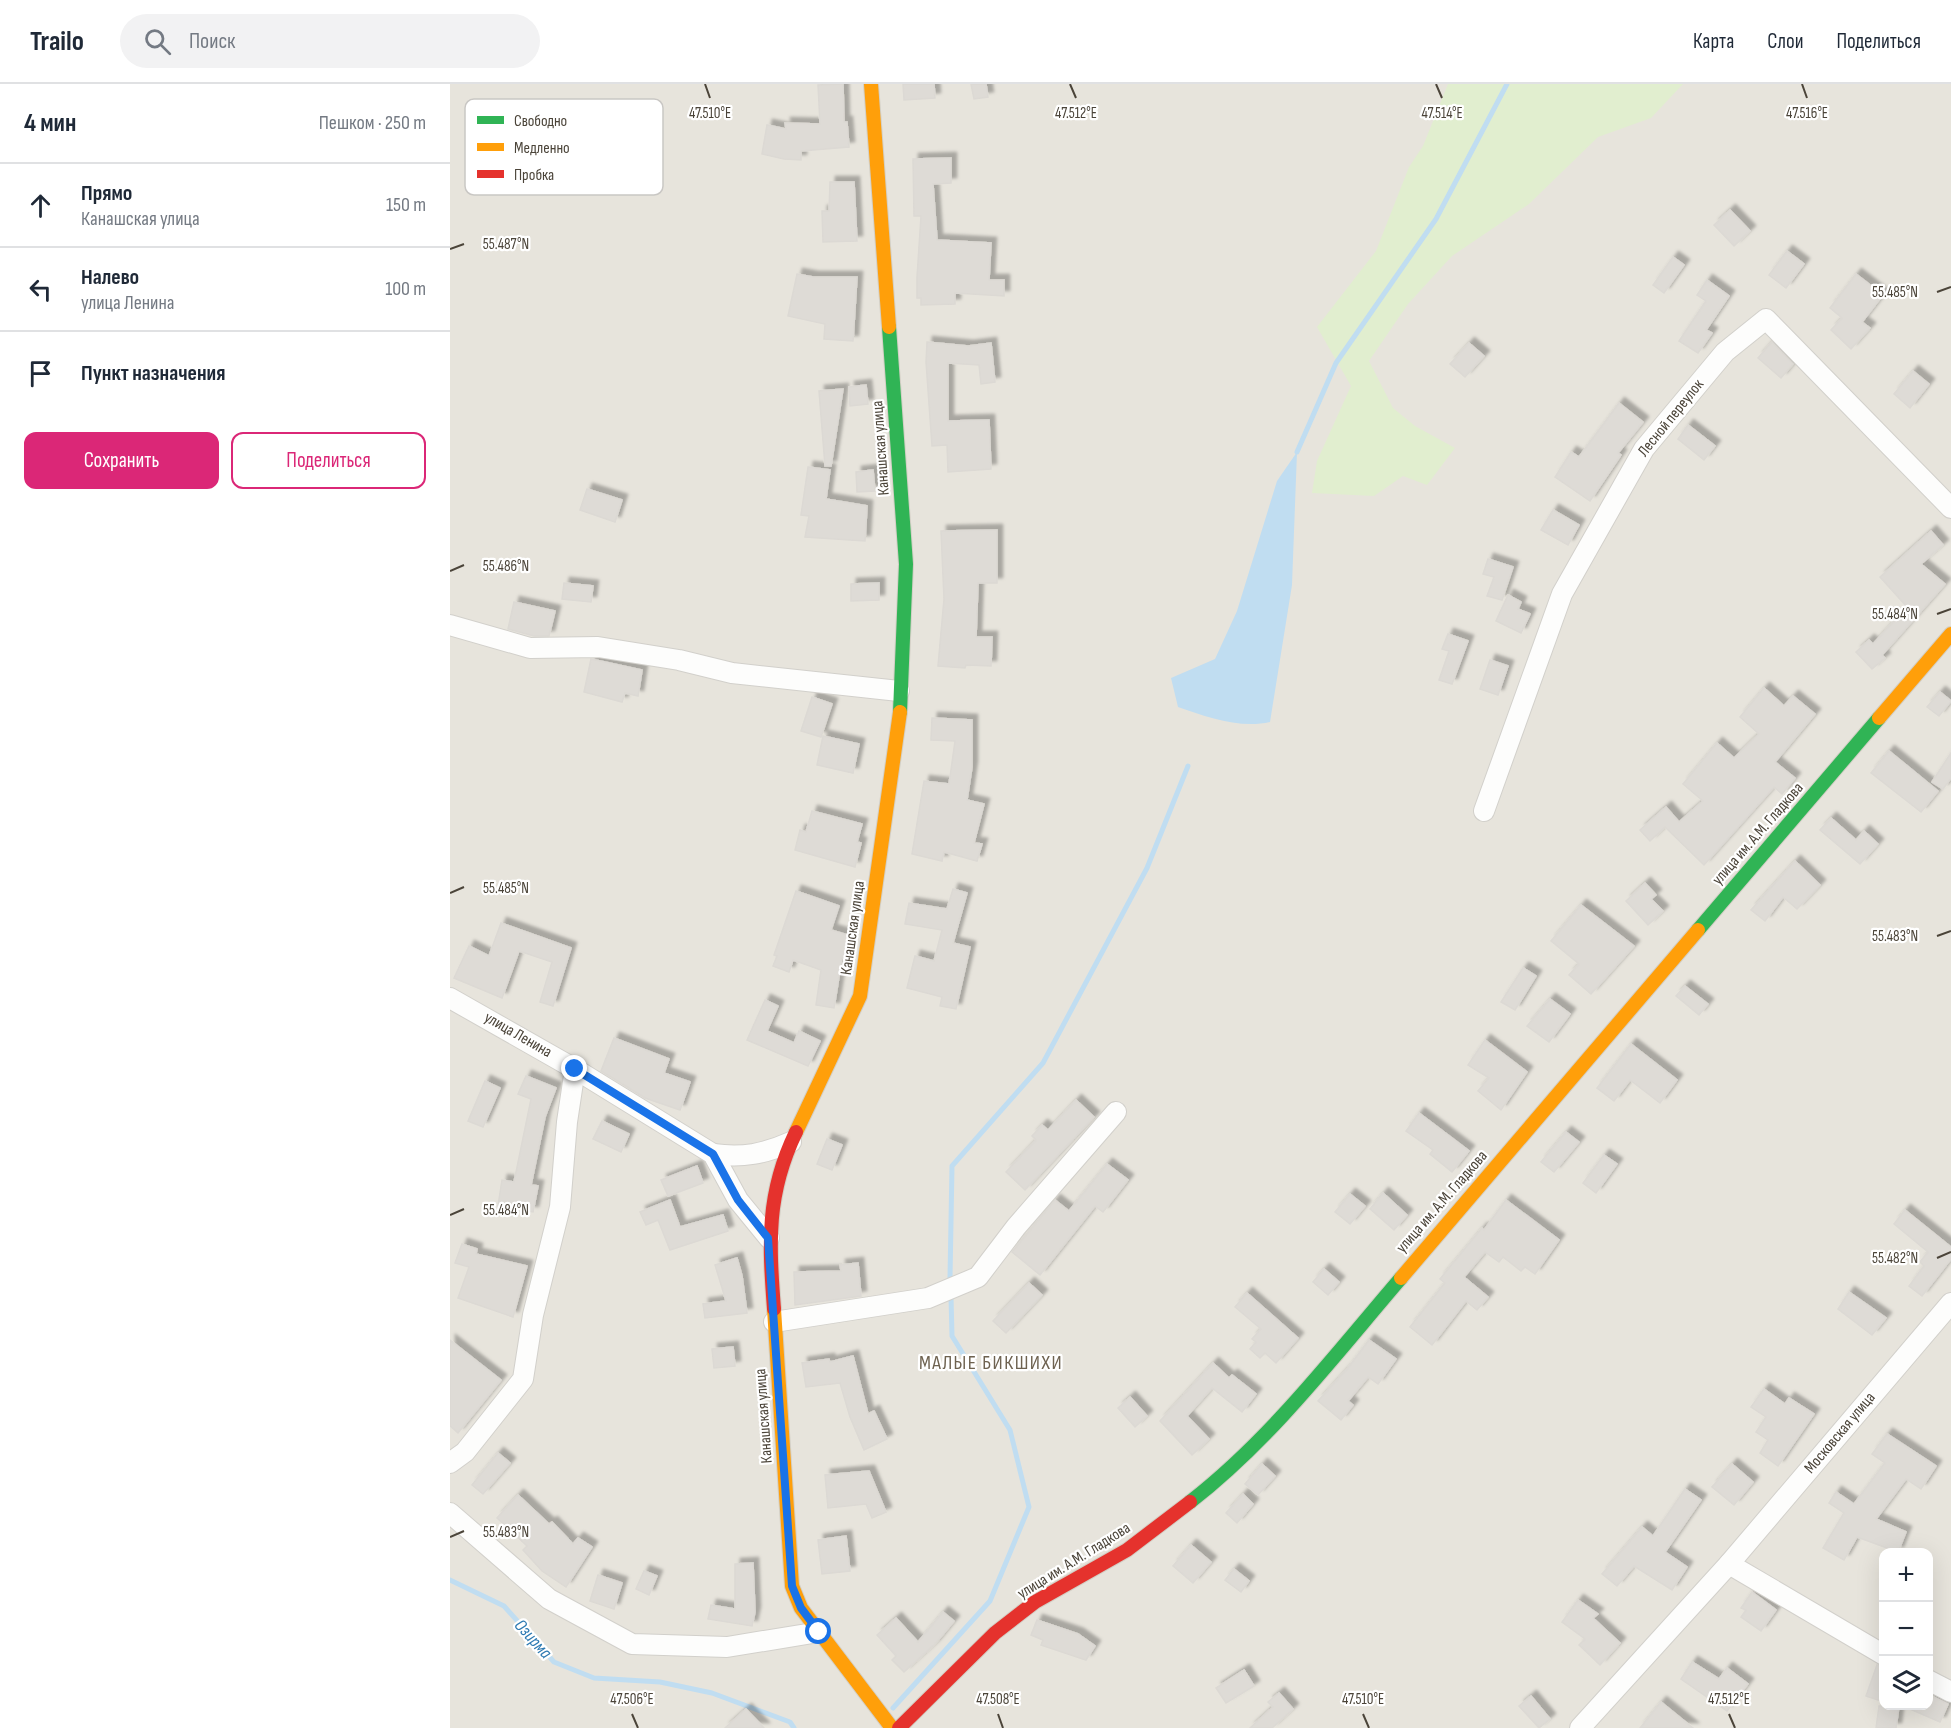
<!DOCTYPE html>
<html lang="ru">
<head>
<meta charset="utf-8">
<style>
	body { margin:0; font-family:"Sofia Sans Condensed",sans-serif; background:#f2f2f3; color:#1f2937 }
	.controls { position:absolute; right:18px; bottom:18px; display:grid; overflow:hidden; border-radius:12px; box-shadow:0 6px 24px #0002 }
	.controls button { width:54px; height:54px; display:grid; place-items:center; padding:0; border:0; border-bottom:2px solid #e0e1e3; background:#fff; color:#1f2937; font:30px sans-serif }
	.stop { position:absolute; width:18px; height:18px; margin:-14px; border:4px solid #1a73e8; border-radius:50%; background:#fff }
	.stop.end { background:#1a73e8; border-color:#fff; box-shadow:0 2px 6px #0008 }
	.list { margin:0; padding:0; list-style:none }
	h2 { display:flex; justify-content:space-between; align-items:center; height:78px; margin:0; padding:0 24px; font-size:26px }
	h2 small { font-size:20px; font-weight:400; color:#747a83 }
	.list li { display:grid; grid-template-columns:39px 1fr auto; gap:18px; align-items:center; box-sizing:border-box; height:84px; padding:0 24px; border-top:2px solid #e0e1e3 }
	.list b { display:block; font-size:22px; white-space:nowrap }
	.list p { margin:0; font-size:20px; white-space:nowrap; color:#747a83 }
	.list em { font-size:20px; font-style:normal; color:#747a83 }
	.actions { display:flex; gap:12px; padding:18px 24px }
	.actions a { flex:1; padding:14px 0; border:2px solid #db2777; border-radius:12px; text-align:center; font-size:21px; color:#db2777 }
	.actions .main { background:#db2777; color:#fff }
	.icon { flex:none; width:33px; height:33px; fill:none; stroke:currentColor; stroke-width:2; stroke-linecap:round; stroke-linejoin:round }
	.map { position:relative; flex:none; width:1501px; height:1644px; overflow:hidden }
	header { display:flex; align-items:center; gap:36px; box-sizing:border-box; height:84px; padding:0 30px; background:#fff; border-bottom:2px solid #e0e1e3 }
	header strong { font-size:28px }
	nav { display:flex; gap:33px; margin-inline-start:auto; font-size:21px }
	.search { width:420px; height:54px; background:#f2f2f3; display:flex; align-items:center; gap:15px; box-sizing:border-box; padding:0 21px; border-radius:33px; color:#747a83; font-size:22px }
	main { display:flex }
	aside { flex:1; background:#fff }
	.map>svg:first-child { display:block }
</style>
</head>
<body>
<header>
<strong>Trailo</strong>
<div class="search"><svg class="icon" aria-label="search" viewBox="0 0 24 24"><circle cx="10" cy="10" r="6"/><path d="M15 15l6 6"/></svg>Поиск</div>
<nav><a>Карта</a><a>Слои</a><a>Поделиться</a></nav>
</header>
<main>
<aside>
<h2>4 мин<small>Пешком · 250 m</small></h2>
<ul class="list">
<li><svg class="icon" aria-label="ahead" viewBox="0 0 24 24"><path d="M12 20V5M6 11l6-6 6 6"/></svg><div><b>Прямо</b><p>Канашская улица</p></div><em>150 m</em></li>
<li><svg class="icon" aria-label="left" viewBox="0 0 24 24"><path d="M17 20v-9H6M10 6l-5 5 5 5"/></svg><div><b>Налево</b><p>улица Ленина</p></div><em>100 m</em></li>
<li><svg class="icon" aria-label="arrive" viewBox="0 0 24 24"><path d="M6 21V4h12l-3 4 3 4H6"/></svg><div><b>Пункт назначения</b></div></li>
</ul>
<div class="actions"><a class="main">Сохранить</a><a>Поделиться</a></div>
</aside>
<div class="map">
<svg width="1501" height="1644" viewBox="0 0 1501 1644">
	<defs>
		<filter id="shadow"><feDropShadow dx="5.5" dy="-5.5" stdDeviation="1.5" flood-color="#0004"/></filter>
	</defs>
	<rect width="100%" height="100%" fill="#f4f2ee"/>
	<path fill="#e7e4dc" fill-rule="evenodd" d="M0,0H1501V1644H0ZM1434,1468H1478V1622H1434Z"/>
	<path fill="#e1eecf" d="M998,0H1233L1201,34L1148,53L1079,120L1002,172L958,220L919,277L943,324L965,342L1005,364L977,401L953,392L924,412L862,409L867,377L901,302L867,243L926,167L959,83L973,62Z"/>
	<path fill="#c0ddf1" d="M847,368L842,501L820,638C790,645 757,633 728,623L721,594L765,575L787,527L827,397Z"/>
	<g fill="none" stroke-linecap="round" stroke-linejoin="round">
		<g stroke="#c0ddf1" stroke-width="5">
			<path d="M847,368L886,279L986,135L1057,0"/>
			<path d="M500,1194L502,1082L593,979L697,784L738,682"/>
			<path d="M0,1496L54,1522L104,1578L144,1594L210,1598L262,1609L340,1638L344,1644"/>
			<path d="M443,1624L540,1517L579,1423L560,1346L502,1252L501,1213"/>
		</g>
	</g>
	<g fill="#dedbd6" stroke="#dcd9d4" stroke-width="1.5" filter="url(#shadow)">
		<path d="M393,0L394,38H397L399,63L351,67V76L334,75L312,70L317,41L336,45L335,39L370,40L368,1Z"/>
		<path d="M453,0H484L485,14L454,16Z"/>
		<path d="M521,0H536L538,13L524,15Z"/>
		<path d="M501,74V99L483,100L487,156L541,159L539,196H554V212L505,209V220L471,221V214H467V193L471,132H464L463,75Z"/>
		<path d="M380,98H404L407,157L373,158L372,127H379Z"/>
		<path d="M1280,126L1300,147L1284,162L1264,141Z"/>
		<path d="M1337,167L1354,180L1336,204L1319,191Z"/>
		<path d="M1223,173L1234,181L1214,209L1203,201Z"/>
		<path d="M347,190L363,193H407L403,257L374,255L375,240L338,232Z"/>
		<path d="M1406,190L1433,211L1412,238L1420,244L1401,265L1381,246L1392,234L1380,224Z"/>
		<path d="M1257,196L1279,212L1256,246L1262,249L1248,269L1229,257L1256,217L1247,211Z"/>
		<path d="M477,258L518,262L541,259L545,298L531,300L529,281L498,279V337L539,336L541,385L498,388L497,361L482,362L476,278Z"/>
		<path d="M1322,258L1343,280L1331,294L1308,274Z"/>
		<path d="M1019,259L1034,272L1015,293L1000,280Z"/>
		<path d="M1463,287L1479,300L1460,324L1444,310Z"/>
		<path d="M416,301L418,320L400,322L399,303Z"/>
		<path d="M393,305L381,382H375L369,307Z"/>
		<path d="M1169,319L1193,338L1168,369L1171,371L1140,417L1105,393L1121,368L1129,373Z"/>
		<path d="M1238,341L1265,362L1254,376L1228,355Z"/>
		<path d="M358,383L380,386L376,415L417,422L415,457L355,453L359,432L351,431Z"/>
		<path d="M423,386L425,407L407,408L406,388Z"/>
		<path d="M137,405L172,416L165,438L130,426Z"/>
		<path d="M1103,426L1129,441L1118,461L1091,446Z"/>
		<path d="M547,446V499H528L526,553H542L541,582L516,581L515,584L488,582L494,515L491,447Z"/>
		<path d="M1481,447L1493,461L1471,480L1495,500L1432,571L1435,574L1422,585L1406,568L1419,556L1423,560L1457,523L1430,493Z"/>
		<path d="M1038,475L1063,483L1052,516L1037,512L1044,493L1033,490Z"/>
		<path d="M114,499L143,502L141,518L112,515Z"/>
		<path d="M429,499V516L401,517V500Z"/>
		<path d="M1058,511L1071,518L1068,525L1080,530L1071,549L1046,537Z"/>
		<path d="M64,518L105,527L99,552H84L58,545Z"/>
		<path d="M998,550L1018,557L1002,600L989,596L999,567L992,565Z"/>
		<path d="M141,575L192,586L188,612L175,609L172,618L134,608Z"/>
		<path d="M1040,576L1058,582L1048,611L1030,605Z"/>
		<path d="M1314,604L1334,622L1343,612L1365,630L1325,678L1345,694L1332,710L1324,703L1254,781L1215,743L1200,757L1190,746L1216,723L1229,738L1253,717L1233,700L1267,659L1284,674L1309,650L1290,633Z"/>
		<path d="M1490,608L1501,617L1489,632L1477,623Z"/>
		<path d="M362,613L382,620L371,653L351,647Z"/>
		<path d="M482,634L522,636V683L517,716L534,720L524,759L532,760L527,777L494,768L492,777L462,770L474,697L499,700L505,657L481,656Z"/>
		<path d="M373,652L409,660L403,689L367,681Z"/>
		<path d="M1439,667L1488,707L1471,728L1421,689Z"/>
		<path d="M1501,669V694L1493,705L1482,698Z"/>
		<path d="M362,727L412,740L407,758L411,759L405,783L345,766L350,746L356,748Z"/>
		<path d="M1381,734L1406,756L1414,747L1428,760L1410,780L1370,746Z"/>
		<path d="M1345,777L1370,801L1347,825L1333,813L1315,837L1301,826Z"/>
		<path d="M1195,799L1206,811L1201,815L1213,827L1198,841L1176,817Z"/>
		<path d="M503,805L517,809L503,859L520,863L506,925L490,922L492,913L457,904L465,872L484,877L492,846L455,840L459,819L497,825Z"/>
		<path d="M346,807L389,822L381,846L401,852L395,875L392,874L384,924L366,921L371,886L343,876L339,888L323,882L327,872L324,871Z"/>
		<path d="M1131,821L1184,862L1141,910L1119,891L1129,880L1101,857Z"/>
		<path d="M51,839L121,864L103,922L90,918L102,878L69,867L52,914L4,894L19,862L39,872Z"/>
		<path d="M1073,884L1086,892L1065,926L1051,918Z"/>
		<path d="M1235,902L1258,920L1249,931L1226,912Z"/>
		<path d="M1100,915L1120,930L1099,958L1077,942Z"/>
		<path d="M315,916L328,922L317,947L344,959L349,947L370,957L358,982L297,956Z"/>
		<path d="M164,954L219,975L214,989L240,998L230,1026L195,1014L151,987Z"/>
		<path d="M1035,956L1077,988L1051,1026L1028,1007L1039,994L1018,981Z"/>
		<path d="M1181,960L1227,996L1210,1019L1180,996L1164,1017L1147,1004Z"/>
		<path d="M76,992L106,1004L95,1033L81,1101L88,1102L83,1128L48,1122L52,1096L64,1098L81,1015L68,1010Z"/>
		<path d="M35,997L50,1004L33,1043L18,1037Z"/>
		<path d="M626,1016L644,1033L575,1106L556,1088L586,1056L582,1052L592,1041L598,1046Z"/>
		<path d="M969,1029L1019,1067L1002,1088L980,1070L983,1066L956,1047Z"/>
		<path d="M152,1037L179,1050L171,1068L143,1055Z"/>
		<path d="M1116,1048L1129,1058L1104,1088L1091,1078Z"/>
		<path d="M377,1055L392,1061L382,1086L367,1080Z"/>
		<path d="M1154,1071L1167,1080L1146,1109L1133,1099Z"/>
		<path d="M657,1080L678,1096L653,1128L645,1122L590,1191L562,1168L605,1116L619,1127Z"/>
		<path d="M247,1082L253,1099L218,1112L211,1096Z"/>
		<path d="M933,1109L957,1131L944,1146L920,1125Z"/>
		<path d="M900,1110L915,1122L900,1140L885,1128Z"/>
		<path d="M220,1116L230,1143L273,1131L278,1147L220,1166L208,1136L196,1141L190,1128Z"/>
		<path d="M1056,1116L1109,1156L1085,1190L1075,1183L1071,1187L1053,1173L1049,1178L1035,1168L1014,1193L1038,1213L1027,1226L1016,1217L982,1261L960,1243L995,1199L990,1195L1032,1144L1034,1146Z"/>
		<path d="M1455,1126L1501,1163V1175L1472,1212L1459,1202L1474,1182L1470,1178L1478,1168L1444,1140Z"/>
		<path d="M12,1160L27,1165L26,1170L77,1182L63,1233L8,1214L19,1183L5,1179Z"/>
		<path d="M287,1174L292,1192L297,1229L255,1234L253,1220L276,1217L265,1181Z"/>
		<path d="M408,1179L411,1212L345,1221L344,1188L391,1187L390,1181Z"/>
		<path d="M874,1185L889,1198L878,1211L863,1198Z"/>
		<path d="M579,1199L592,1211L556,1249L543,1237Z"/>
		<path d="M1399,1208L1436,1234L1422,1251L1388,1225Z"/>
		<path d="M797,1209L848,1254L826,1279L815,1269L810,1274L800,1265L806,1258L802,1255L811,1245L785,1223Z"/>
		<path d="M0,1256L51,1296L8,1349L0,1342Z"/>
		<path d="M919,1256L946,1275L928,1300L918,1293L898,1317L903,1321L891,1336L868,1317L898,1284Z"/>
		<path d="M283,1263L285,1282L264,1284L262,1265Z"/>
		<path d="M403,1272L418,1330L424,1327L437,1355L414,1366L400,1333L390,1299L356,1303L352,1279L379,1275L380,1278Z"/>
		<path d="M763,1279L779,1294L782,1291L806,1310L792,1328L762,1304L737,1332L759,1355L742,1371L710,1337Z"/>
		<path d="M1314,1305L1335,1320L1339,1314L1364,1330L1328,1382L1310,1369L1318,1356L1306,1348L1316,1333L1301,1323Z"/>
		<path d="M680,1313L697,1332L685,1343L668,1324Z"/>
		<path d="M1437,1350L1486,1382L1471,1405L1456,1395L1426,1435L1456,1448L1448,1468L1407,1453L1394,1476L1373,1464L1394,1429L1379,1419L1386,1408L1404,1420L1435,1379L1422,1370Z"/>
		<path d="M48,1369L60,1379L33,1410L22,1401Z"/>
		<path d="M812,1380L825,1392L808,1411L795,1400Z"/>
		<path d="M1282,1380L1303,1398L1284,1421L1262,1403Z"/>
		<path d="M419,1387L436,1428L422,1434L416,1420L378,1424L375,1391Z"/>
		<path d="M1235,1405L1251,1416L1215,1468L1237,1483L1222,1506L1184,1482L1167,1502L1152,1490L1192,1443L1203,1452Z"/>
		<path d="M793,1410L803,1420L787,1439L776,1429Z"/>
		<path d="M68,1411L99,1440L102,1438L123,1460L128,1454L142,1463L116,1503L92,1487L73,1466L77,1462L47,1434Z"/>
		<path d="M396,1452L400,1487L372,1490L368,1456Z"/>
		<path d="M741,1461L761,1478L743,1499L723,1482Z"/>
		<path d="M303,1479L305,1528L302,1542L258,1535L261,1521L285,1525V1480Z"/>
		<path d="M784,1485L799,1497L791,1508L775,1496Z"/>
		<path d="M194,1487L207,1492L199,1511L186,1505Z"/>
		<path d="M148,1491L172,1499L164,1525L140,1517Z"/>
		<path d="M1302,1508L1326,1526L1311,1547L1291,1533L1296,1526L1291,1524Z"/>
		<path d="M1128,1516L1148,1530L1143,1534L1170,1559L1150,1581L1129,1561L1135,1555L1112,1538Z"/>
		<path d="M493,1528L504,1537L485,1560L454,1588L442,1576L446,1572L427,1551L446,1534L468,1558Z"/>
		<path d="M587,1536L628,1550L645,1562L636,1576L591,1561L593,1556L581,1551Z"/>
		<path d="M1242,1578L1269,1595L1277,1584L1298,1600L1277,1627L1231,1595Z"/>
		<path d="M1427,1581L1434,1583V1618L1416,1612Z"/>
		<path d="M794,1586L804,1602L776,1619L766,1604Z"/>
		<path d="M829,1609L843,1625L822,1644H800L823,1623L818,1618Z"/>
		<path d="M1479,1611L1498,1620L1490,1638L1453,1622H1479Z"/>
		<path d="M1081,1612L1100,1635L1089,1644L1069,1622Z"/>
		<path d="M1211,1618L1243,1644H1190Z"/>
		<path d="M1429,1622H1449L1446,1644H1426Z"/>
		<path d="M296,1625L314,1644H275Z"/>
	</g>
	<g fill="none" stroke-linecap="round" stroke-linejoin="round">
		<g stroke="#d2d0cb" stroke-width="22">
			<g id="street">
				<path d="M0,541L80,564L148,563L229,576L282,589L449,607"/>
				<path d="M1034,727L1112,510L1194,365L1275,268L1316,235L1501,424"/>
				<path d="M0,914L125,985L263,1070L288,1116L319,1154"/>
				<path d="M263,1070C293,1074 314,1070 341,1058"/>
				<path d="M324,1238L478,1214L528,1193L566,1143L666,1028"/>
				<path d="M0,1379L15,1368L73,1295L83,1231L110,1123L117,1038L125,985"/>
				<path d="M0,1429L99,1515L182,1560L277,1563L369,1548"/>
				<path d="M1279,1480L1434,1571"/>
				<path d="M1478,1596L1501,1608"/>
				<path d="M1130,1644L1279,1480L1501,1219"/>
			</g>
		</g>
		<g stroke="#d3cfc5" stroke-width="16">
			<g id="fast">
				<path d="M439,243L456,480L450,628"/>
				<path d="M1248,846L1429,634"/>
				<path d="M740,1418C821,1355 884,1272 951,1194"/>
			</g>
		</g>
		<g stroke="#d3cfc5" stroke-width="16">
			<g id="slow">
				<path d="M421,0L439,243"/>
				<path d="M1429,634L1501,550"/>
				<path d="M346,1048L410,912L450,628"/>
				<path d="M951,1194L1248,846"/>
				<path d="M324,1225L342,1502L351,1524L442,1644"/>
			</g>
		</g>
		<g stroke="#d3cfc5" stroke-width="16">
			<g id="jam">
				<path d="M324,1225C319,1159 316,1110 346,1048"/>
				<path d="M449,1644L545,1549L585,1518L677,1466L740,1418"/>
			</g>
		</g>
		<use href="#street" stroke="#fdfdfc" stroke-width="20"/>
		<use href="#fast" stroke="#30b455" stroke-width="14"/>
		<use href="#slow" stroke="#ff9f0a" stroke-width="14"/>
		<use href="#jam" stroke="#e5322d" stroke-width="14"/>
	</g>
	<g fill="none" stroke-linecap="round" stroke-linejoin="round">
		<path stroke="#1a73e8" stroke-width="8" d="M125,985L263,1070L288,1116L318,1154L342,1502L351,1524L369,1548"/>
	</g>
	<path fill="none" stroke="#4b4439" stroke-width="2" d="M255,0L260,14M620,0L626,14M986,0L992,14M1352,0L1357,14M0,165L14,160M1487,208L1501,203M0,487L14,481M1487,530L1501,525M0,809L14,803M1487,852L1501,847M0,1131L14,1125M1487,1174L1501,1168M0,1453L14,1447M182,1630L188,1644M548,1630L553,1644M913,1630L919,1644M1279,1630L1285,1644"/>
	<g text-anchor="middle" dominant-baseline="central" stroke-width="4.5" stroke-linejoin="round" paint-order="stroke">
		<g font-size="16" fill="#4b4439" stroke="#fff">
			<text transform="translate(1221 334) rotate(-51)">Лесной переулок</text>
			<text transform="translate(431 364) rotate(-94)">Канашская улица</text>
			<text transform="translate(1308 750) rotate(-49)">улица им. А.М. Гладкова</text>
			<text transform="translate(403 844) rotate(-82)">Канашская улица</text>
			<text transform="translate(68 951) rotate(30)">улица Ленина</text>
			<text transform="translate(992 1118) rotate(-49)">улица им. А.М. Гладкова</text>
			<text transform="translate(314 1332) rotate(-94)">Канашская улица</text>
			<text transform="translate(1390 1349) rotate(-50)">Московская улица</text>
			<text transform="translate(624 1477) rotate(-32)">улица им. А.М. Гладкова</text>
		</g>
		<g font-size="18" font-style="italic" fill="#2e7ab2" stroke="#fff">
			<text transform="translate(83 1555) rotate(48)">Озирма</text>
		</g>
		<g font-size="20" letter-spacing="1.5" fill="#6e6250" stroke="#fff">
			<text x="541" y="1279">МАЛЫЕ БИКШИХИ</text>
		</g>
	</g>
	<rect x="15" y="15" width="198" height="96" rx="9" fill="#fff" stroke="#c9c7c4" stroke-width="1.5"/>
	<rect x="27" y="32" width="27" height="8" fill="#30b455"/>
	<rect x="27" y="59" width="27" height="8" fill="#ff9f0a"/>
	<rect x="27" y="86" width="27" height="8" fill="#e5322d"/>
	<g font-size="16" fill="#4b4439">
		<text x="64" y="42">Свободно</text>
		<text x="64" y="69">Медленно</text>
		<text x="64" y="96">Пробка</text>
	</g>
	<g font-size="15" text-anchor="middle" fill="#4b4439" stroke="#fff" stroke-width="4.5" stroke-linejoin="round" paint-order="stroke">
		<text x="260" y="34">47.510°E</text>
		<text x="626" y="34">47.512°E</text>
		<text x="992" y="34">47.514°E</text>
		<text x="1357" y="34">47.516°E</text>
		<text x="56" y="165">55.487°N</text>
		<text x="1445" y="213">55.485°N</text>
		<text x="56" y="487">55.486°N</text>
		<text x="1445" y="535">55.484°N</text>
		<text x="56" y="809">55.485°N</text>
		<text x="1445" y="857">55.483°N</text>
		<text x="56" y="1131">55.484°N</text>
		<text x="1445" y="1179">55.482°N</text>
		<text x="56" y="1453">55.483°N</text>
		<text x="182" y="1620">47.506°E</text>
		<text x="548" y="1620">47.508°E</text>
		<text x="913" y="1620">47.510°E</text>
		<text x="1279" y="1620">47.512°E</text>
	</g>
</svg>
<div class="controls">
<button>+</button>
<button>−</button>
<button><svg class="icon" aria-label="layers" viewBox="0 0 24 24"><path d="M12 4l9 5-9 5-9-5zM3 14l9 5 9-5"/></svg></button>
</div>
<div class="stop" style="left:369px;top:1548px"></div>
<div class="stop end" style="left:125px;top:985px"></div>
</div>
</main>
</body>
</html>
